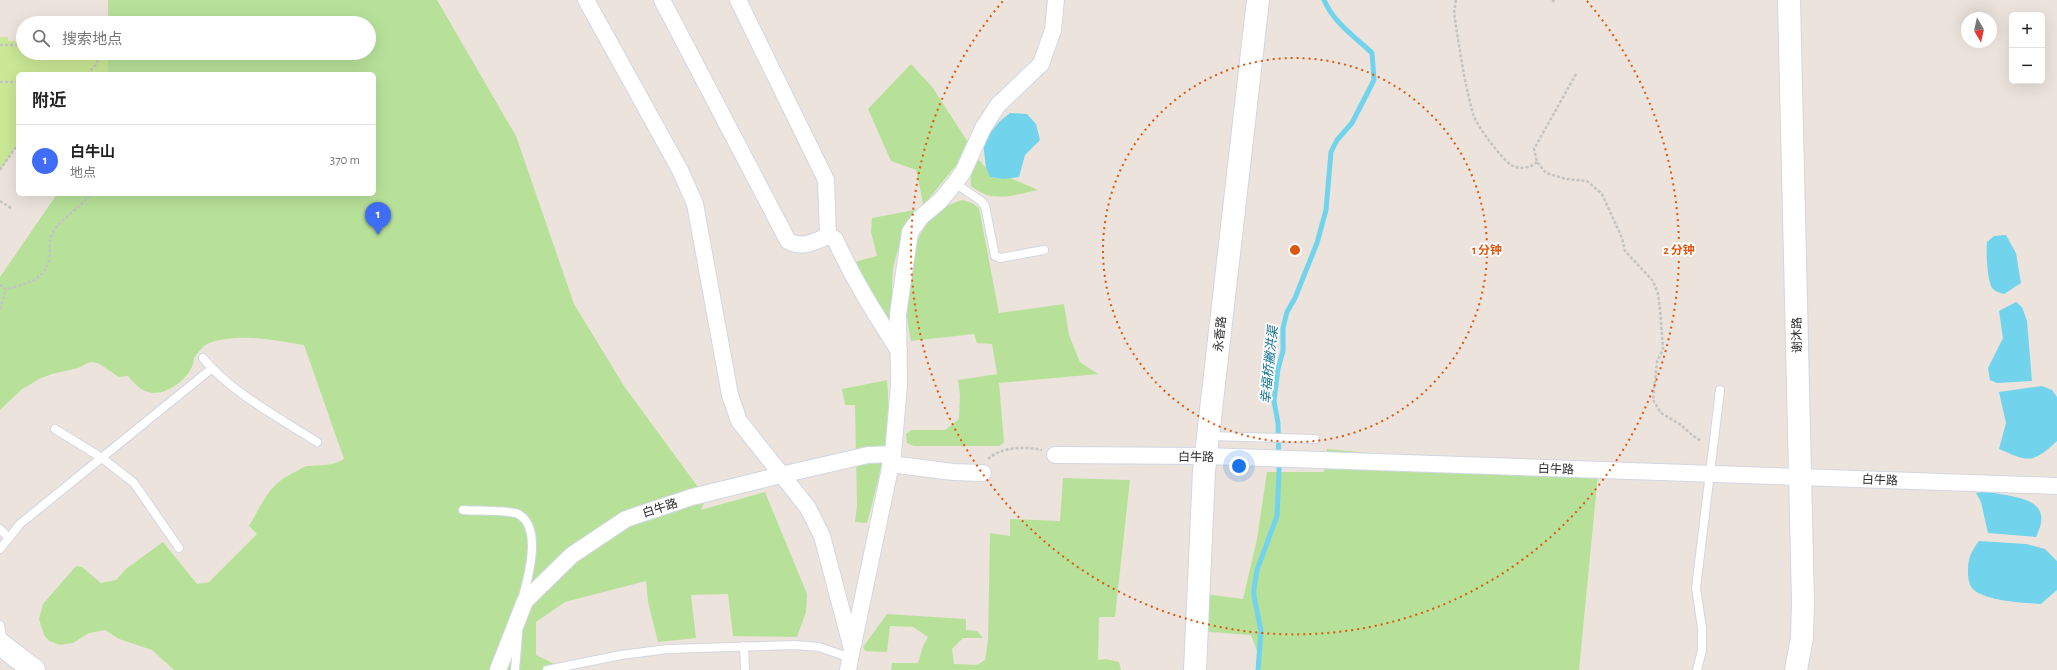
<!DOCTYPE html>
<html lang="zh">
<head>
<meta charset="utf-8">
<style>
	body { margin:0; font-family:"Alegreya Sans","Noto Sans SC",sans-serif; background:#f2f2f2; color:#222 }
	.controls { position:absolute; right:12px; top:12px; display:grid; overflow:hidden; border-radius:6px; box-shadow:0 4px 16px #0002 }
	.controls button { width:36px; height:36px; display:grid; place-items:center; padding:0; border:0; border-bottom:1px solid #e0e0e0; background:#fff; color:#222; font:20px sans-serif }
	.compass { position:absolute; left:1961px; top:12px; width:36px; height:36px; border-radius:50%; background:#fff; box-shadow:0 4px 16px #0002; rotate:171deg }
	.you { position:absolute; left:1239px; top:466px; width:14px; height:14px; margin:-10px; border:3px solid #fff; border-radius:50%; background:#1a73e8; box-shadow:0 0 0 6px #1a73e833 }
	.badge { display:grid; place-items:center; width:26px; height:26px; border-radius:50%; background:#3f6df5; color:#fff; font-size:13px; font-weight:700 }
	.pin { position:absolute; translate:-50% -33px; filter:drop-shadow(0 1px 2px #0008) }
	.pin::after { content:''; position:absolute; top:21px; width:14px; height:12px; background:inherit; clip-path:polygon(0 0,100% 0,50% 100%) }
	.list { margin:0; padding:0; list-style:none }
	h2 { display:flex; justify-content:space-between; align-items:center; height:52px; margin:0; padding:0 16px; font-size:17px }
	h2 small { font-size:13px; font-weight:400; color:#767676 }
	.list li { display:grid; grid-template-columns:26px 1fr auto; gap:12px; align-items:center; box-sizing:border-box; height:72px; padding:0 16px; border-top:1px solid #e0e0e0 }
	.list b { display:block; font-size:15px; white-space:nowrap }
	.list p { margin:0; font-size:13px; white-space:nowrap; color:#767676 }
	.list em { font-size:13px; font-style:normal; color:#767676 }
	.icon { flex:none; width:22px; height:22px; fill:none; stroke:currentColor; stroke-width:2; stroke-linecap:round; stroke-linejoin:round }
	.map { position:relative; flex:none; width:2057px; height:670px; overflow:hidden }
	.search { position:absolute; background:#fff; box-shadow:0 4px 16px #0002; left:16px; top:16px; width:360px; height:44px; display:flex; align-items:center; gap:10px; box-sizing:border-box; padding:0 14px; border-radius:22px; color:#767676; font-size:15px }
	.panel { position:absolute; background:#fff; box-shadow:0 4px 16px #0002; left:16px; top:72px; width:360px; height:124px; border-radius:6px }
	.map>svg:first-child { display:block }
</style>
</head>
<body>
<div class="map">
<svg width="2057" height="670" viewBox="0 0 2057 670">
	<rect width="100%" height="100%" fill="#ece4dc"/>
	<g fill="#b7e199">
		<path d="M108,0H437L516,136L574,304L624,386L706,498L701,510L765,492L807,594L806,612L797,637L733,636L728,594L691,595L696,638L658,642L648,602L646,581L565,602L536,622V655L567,670H174L152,650L119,639L105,630L89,633L73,643L60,645L49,641L44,635L39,619L43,604L76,566L82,567L101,583L116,580L127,568L163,542L197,584L209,582L257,534L249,526C264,501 269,483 297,471C300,469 305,466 308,466C321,465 333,466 344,459L304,345C275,340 241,333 212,342C204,344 199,351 194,358C194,376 165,398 148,392C140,390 133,382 128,376L119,377L98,363L90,362L78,368L52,374L39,379L21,390L0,410V277L57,194H374V74H108V53H369V23H108Z"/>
		<path d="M911,64L933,88L971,147C945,181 899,226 893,270C891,290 893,313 894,334L850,263L877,256L871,232L872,218L920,209L923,203L916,170L891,161L868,109Z"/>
		<path d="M979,160L986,168L990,177L1003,179L1008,177L1038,190C1012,195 994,204 971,186C970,174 971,168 979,160Z"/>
		<path d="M962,200L972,203L979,208L999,313L1064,304L1069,335L1080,362L1098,374L999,383L1004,442L1000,446H914L907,443L906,434L911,430H945L959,419L960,395L958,380L997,374L992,344L977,343L974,334L911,341C909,329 906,316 906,304C906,273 913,236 935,214C942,207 953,203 962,200Z"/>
		<path d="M887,380C892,432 880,473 867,523L855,522L857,506L855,405H845L842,389Z"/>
		<path d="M1327,449L1598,474L1579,670H1260L1257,651L1251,635L1196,631L1198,593L1243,599L1257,539L1267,472H1324Z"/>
		<path d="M1063,478L1130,480L1115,617H1099L1098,660L1106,659L1119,662L1121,670H891L892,663H918L923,646L928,637L913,627L890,626L887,652L865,651L863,647L887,614L966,619V630L977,631L983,638H963L952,649L954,664L977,665L985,660L988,640L990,533L1010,536V519L1060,521Z"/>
	</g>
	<path fill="#cae895" d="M0,37H8V41H23V53H108V74H18V144L0,170Z"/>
	<g fill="#71d3ec">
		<path d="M1010,113L1027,114L1036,124L1040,140L1025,155L1019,177L1003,179L990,177L986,168L983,142L1000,121Z"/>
		<path d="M2006,235L2016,253L2021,283L2004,294C2001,293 1996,292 1993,289C1987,283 1986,251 1987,242L1994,236Z"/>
		<path d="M2016,302L2022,307L2027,321L2032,381L1997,383L1990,380L1988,368L2003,338L1999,311Z"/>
		<path d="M2042,386L2052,390L2057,397V441C2032,464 2029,462 1999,449L2006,423L1999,392Z"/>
		<path d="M1985,491C2011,498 2057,495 2036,537L1988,533L1981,502L1976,493Z"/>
		<path d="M1979,541L2026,544L2045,549L2057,561V590L2041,604C2025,603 1982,601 1972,588C1968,583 1968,575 1968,569C1968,558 1972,550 1979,541Z"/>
	</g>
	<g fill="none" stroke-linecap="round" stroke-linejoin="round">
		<path stroke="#71d3ec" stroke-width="5" d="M1258,670L1261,631L1254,596V589L1257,570L1277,516L1279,473L1278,423L1274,401L1278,369L1283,351V328L1287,312L1295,298L1317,243L1326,210L1331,152L1337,140L1352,123L1374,80L1372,53C1354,36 1334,23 1324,0"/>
		<g stroke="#d1d6e2" stroke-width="10">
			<g id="lane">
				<path d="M955,183L981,201L985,206L995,256L1000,258L1044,250"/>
				<path d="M203,358C229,391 281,419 317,442"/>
				<path d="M55,429L102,458L134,483L179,548"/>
				<path d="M1209,436L1315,439"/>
				<path d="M463,510C473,511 511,510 518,514C543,527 528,579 522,600"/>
				<path d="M0,529L9,538"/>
				<path d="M0,549L20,524L211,369"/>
				<path d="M0,625L3,643"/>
				<path d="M744,646L745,670"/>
				<path d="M515,670L518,633"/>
				<path d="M547,670L621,655L668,649L795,645L819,647L845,656L850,651"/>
				<path d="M1697,670L1702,650V628L1696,588L1720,390"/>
			</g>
		</g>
		<g stroke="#d1d6e2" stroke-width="18">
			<g id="street">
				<path d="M586,0L680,170L695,204L730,395L739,421L808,508L822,536L852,649L848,670"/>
				<path d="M662,0L788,241C803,249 813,242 828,236L835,239C854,281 874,312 899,351"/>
				<path d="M738,0L826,180L828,236"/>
				<path d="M1055,455L1206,456L2057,486"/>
				<path d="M890,464L953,472L983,473"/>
				<path d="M853,645L893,454L899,385L898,314L910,232L920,218L940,201L955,183L963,172L983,128L998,105L1041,64L1053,30L1056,0"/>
				<path d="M498,670L525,601L572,555L626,519L692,497L781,475L868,455L893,454"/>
			</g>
		</g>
		<g stroke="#d1d6e2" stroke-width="24">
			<g id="secondary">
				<path d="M1789,0L1803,602L1802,638L1796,670"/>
				<path d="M0,644L34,670"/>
				<path d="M1195,670L1204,471L1258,0"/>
			</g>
		</g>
		<g stroke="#c3c3c3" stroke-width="2.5" stroke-dasharray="3 2" stroke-linecap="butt">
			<path d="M1456,0L1454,13C1459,46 1464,81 1473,114C1476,125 1501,158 1511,165C1520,170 1530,168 1537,162"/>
			<path d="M1552,0L1556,3"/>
			<path d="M0,45H23"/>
			<path d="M87,74L95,66L101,53"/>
			<path d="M1576,74L1534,149L1537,162L1546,173L1566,179L1587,181L1602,194L1622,238L1625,251L1653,281L1658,294L1660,309L1663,349L1657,362L1653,400L1661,413L1681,425L1693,436L1702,441"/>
			<path d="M0,82H18"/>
			<path d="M0,170L18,144"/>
			<path d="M0,201L11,208"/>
			<path d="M0,285L6,289C23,285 46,280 49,259C51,247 47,241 55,229C65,216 80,208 90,194"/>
			<path d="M0,309L6,289"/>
			<path d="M988,459C1001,447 1024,446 1042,450"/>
		</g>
		<use href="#lane" stroke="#fff" stroke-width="8"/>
		<use href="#street" stroke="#fff" stroke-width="16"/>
		<use href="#secondary" stroke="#fff" stroke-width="22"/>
	</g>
	<g fill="none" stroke="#de570e" stroke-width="2" stroke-dasharray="2 4">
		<circle cx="1295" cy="250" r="192"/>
		<path d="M1587 1A384 384 0 1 1 1003 1"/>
	</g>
	<g text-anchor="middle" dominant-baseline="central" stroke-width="3.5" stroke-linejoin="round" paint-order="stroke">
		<g font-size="12" fill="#2a2a2a" stroke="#fff">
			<text transform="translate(1220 334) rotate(-84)">永香路</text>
			<text transform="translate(1797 335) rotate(-91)">谢沐路</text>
			<text transform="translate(1196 457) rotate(1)">白牛路</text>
			<text transform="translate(1556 469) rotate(2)">白牛路</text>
			<text transform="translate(1880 480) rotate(2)">白牛路</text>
			<text transform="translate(660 508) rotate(-18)">白牛路</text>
		</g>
		<g font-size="13" font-style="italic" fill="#107297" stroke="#fff">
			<text transform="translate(1270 365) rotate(-84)">幸福桥撇洪渠</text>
		</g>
	</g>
	<circle cx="1295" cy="250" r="6" fill="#de570e" stroke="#fff" stroke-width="2"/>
	<g font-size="12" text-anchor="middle" font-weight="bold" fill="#de570e" stroke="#fff" stroke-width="3.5" stroke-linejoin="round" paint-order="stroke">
		<text x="1487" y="254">1 分钟</text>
		<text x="1679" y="254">2 分钟</text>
	</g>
</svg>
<div class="controls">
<button>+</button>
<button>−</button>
</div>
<svg class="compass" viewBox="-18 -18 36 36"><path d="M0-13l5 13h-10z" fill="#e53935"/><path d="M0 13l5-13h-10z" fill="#767676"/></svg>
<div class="you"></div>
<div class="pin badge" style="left:378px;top:235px">1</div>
<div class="search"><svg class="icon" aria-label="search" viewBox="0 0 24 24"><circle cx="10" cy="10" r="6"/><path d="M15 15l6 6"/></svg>搜索地点</div>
<section class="panel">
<h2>附近<small></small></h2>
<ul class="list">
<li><span class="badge">1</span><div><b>白牛山</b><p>地点</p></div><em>370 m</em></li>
</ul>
</section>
</div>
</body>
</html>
